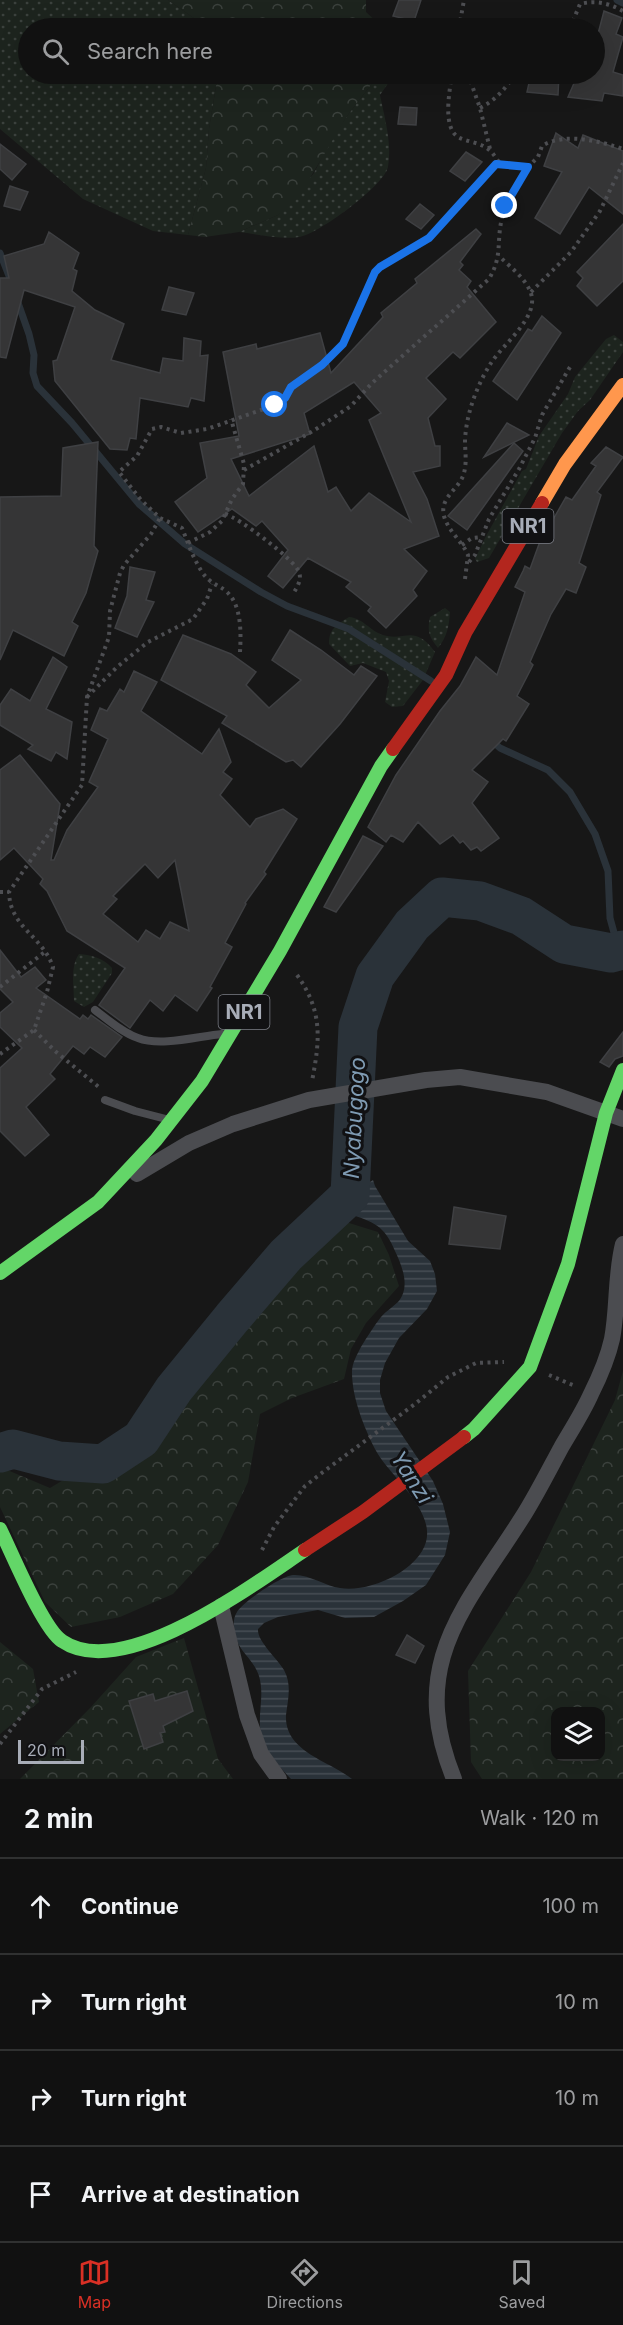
<!DOCTYPE html>
<html lang="en">
<head>
<meta charset="utf-8">
<style>
	body { margin:0; font-family:Inter,sans-serif; background:#1e1f1f; color:#f1f3f6 }
	.controls { position:absolute; right:18px; bottom:18px; display:grid; overflow:hidden; border-radius:12px; box-shadow:0 6px 24px #0002 }
	.controls button { width:54px; height:54px; display:grid; place-items:center; padding:0; border:0; border-bottom:2px solid #303131; background:#111; color:#f1f3f6; font:30px sans-serif }
	.scale { position:absolute; left:18px; bottom:15px; width:66px; box-sizing:border-box; padding-left:6px; border:3px solid #a8adb8; border-top:0; font-size:16px; line-height:21px; white-space:nowrap; color:#a8adb8; -webkit-text-stroke:4px #111113; paint-order:stroke }
	.stop { position:absolute; width:18px; height:18px; margin:-14px; border:4px solid #1a73e8; border-radius:50%; background:#fff }
	.stop.end { background:#1a73e8; border-color:#fff; box-shadow:0 2px 6px #0008 }
	.list { margin:0; padding:0; list-style:none }
	h2 { display:flex; justify-content:space-between; align-items:center; height:78px; margin:0; padding:0 24px; font-size:26px }
	h2 small { font-size:20px; font-weight:400; color:#9c9d9f }
	.list li { display:grid; grid-template-columns:39px 1fr auto; gap:18px; align-items:center; box-sizing:border-box; height:96px; padding:0 24px; border-top:2px solid #303131 }
	.list b { display:block; font-size:22px; white-space:nowrap }
	.list em { font-size:20px; font-style:normal; color:#9c9d9f }
	.icon { flex:none; width:33px; height:33px; fill:none; stroke:currentColor; stroke-width:2; stroke-linecap:round; stroke-linejoin:round }
	.map { position:relative; flex:none; width:623px; height:1779px; overflow:hidden }
	.search { position:absolute; background:#111; box-shadow:0 6px 24px #0002; left:18px; right:18px; top:18px; height:66px; display:flex; align-items:center; gap:15px; box-sizing:border-box; padding:0 21px; border-radius:33px; color:#9c9d9f; font-size:22px }
	.sheet { height:462px; background:#111 }
	nav { display:flex; justify-content:space-around; align-items:center; box-sizing:border-box; height:84px; border-top:2px solid #303131; background:#111; font-size:16px; color:#9c9d9f }
	nav a { display:grid; justify-items:center; gap:3px }
	nav .on { color:#d93025 }
	.map>svg:first-child { display:block }
</style>
</head>
<body>
<div class="map">
<svg width="623" height="1779" viewBox="0 0 623 1779">
	<defs>
		<pattern id="grass-dots" width="8" height="8" patternUnits="userSpaceOnUse" patternTransform="scale(1.5)"><rect width="8" height="8" fill="#1d241e"/><path d="M2 2h.1M6 6h.1" fill="none" stroke="#3b413d" stroke-width="1.8" stroke-linecap="round"/></pattern>
		<pattern id="forest-crowns" width="20" height="18" patternUnits="userSpaceOnUse" patternTransform="scale(1.5)"><rect width="20" height="18" fill="#1d241e"/><path d="M2 6a3 3 0 1 1 6 0M12 15a3 3 0 1 1 6 0" fill="none" stroke="#3b413d"/></pattern>
		<pattern id="water-rules" width="6" height="5" patternUnits="userSpaceOnUse" patternTransform="scale(1.5)"><rect width="6" height="5" fill="#2a3239"/><path d="M0 2.5h6" fill="none" stroke="#464d54"/></pattern>
	</defs>
	<rect width="100%" height="100%" fill="#171717"/>
	<g fill="url(#grass-dots)">
		<path d="M0,0H168L208,28H28V74H218L209,129L206,168L188,235L153,231L83,199L0,129Z"/>
		<path d="M394,75L380,95C385,120 392,142 388,167C384,186 317,235 299,237C282,240 256,234 239,232L278,215L314,173L327,147L347,116L374,81Z"/>
		<path d="M614,335L623,342V352L590,400L578,411L562,433L489,558L477,562L475,559L485,538L522,471L526,469L539,436L568,394L575,377L606,339Z"/>
		<path d="M445,608L450,612C449,626 447,637 438,648C429,637 427,631 430,617Z"/>
		<path d="M349,617C363,618 370,631 383,635C405,642 414,623 435,652L423,680L403,706L392,707L385,702L389,681L386,672L363,663L350,666L329,644C329,629 336,625 349,617Z"/>
		<path d="M79,954C92,955 103,958 112,968V973L93,1002L84,1007L74,1001C74,985 70,967 79,954Z"/>
	</g>
	<g fill="url(#forest-crowns)" fill-rule="evenodd">
		<path d="M168,0H366V12L383,28H208Z"/>
		<path d="M218,74H394V75L374,81L347,116L298,198L278,215L239,232L205,237L188,235L206,168L209,129Z"/>
		<path d="M336,1219L378,1232L389,1255L399,1286L366,1323L351,1349L344,1379L292,1398L260,1414L248,1482L218,1545L173,1594L120,1617L71,1627L45,1602L0,1507V1467L50,1488L75,1473L103,1474L148,1440L177,1394L305,1246Z"/>
		<path d="M623,1371V1779H482L471,1762L468,1671L531,1572L615,1400ZM556,1712H600V1756H556Z"/>
		<path d="M184,1638L218,1759L233,1779H20L91,1707L136,1657Z"/>
		<path d="M0,1642L33,1669L39,1702L0,1734Z"/>
	</g>
	<path fill="url(#water-rules)" d="M373,1180L375,1186L408,1241L430,1261L435,1274L437,1291L427,1309L399,1338L385,1363L380,1380V1393L386,1411L433,1481L443,1504L450,1532L445,1555L426,1585L403,1601L374,1617L345,1618L318,1610L278,1617L264,1623L258,1629C257,1641 277,1658 284,1670C292,1685 288,1699 286,1715C284,1752 330,1761 352,1779H291C279,1766 264,1752 261,1734C257,1714 265,1696 259,1676C253,1657 236,1651 234,1629C233,1624 234,1616 237,1612C243,1602 281,1576 293,1575C309,1574 325,1586 340,1588C369,1593 418,1571 426,1542C435,1509 389,1476 375,1449C364,1427 352,1398 352,1372C352,1363 357,1355 361,1347C367,1337 374,1326 381,1317C386,1311 393,1307 398,1302C411,1287 402,1266 395,1251C385,1226 373,1221 348,1214L350,1195Z"/>
	<g fill="none" stroke-linecap="round" stroke-linejoin="round">
		<g stroke="#2a3239" stroke-width="7">
			<path d="M617,0L623,3"/>
			<path d="M0,253L11,281"/>
			<path d="M17,300L29,334L34,355L33,373L37,386L72,423L139,504L185,544L261,592L287,606L349,629L431,681"/>
			<path d="M491,740L500,748L548,770L570,792L595,834L608,871L610,918L619,951"/>
		</g>
		<path stroke="#2a3239" stroke-width="39" d="M0,1453L13,1449L59,1461L103,1464L141,1439L174,1389L232,1318L286,1255L350,1195L358,1027L375,976L412,925L442,897L480,901L521,916L564,944L611,953L623,950"/>
	</g>
	<g fill="#353536" stroke="#3f4043" stroke-width="1.5" fill-rule="evenodd">
		<path d="M399,0H421L414,21L393,16Z"/>
		<path d="M604,11L622,18L616,34L623,37L613,72L623,75V96L604,93L602,101L568,97L578,74H594V49Z"/>
		<path d="M531,74H559L558,95L527,92Z"/>
		<path d="M400,107L417,108L416,125L398,124Z"/>
		<path d="M556,133L578,148L583,135L623,151V214L589,187L560,234L535,218L562,172L544,166Z"/>
		<path d="M0,144L26,164L12,180L0,169Z"/>
		<path d="M466,152L482,162L465,181L450,171Z"/>
		<path d="M10,186L28,192L20,210L4,206Z"/>
		<path d="M420,204L434,215L421,229L406,219Z"/>
		<path d="M623,224V281L597,306L577,286L583,278L577,272Z"/>
		<path d="M476,229L481,234L460,262L463,265L459,270L471,281L467,287L496,322L460,358L453,352L426,378L446,399L428,418L435,446H440V466L413,472L427,499L439,536L404,549L427,571L413,590L417,596L386,628L368,611L371,607L346,587L351,582L308,558L283,588L268,576L288,550L262,521L256,526L232,509L198,532L175,502L207,478L200,443L239,436L223,352L256,344L257,349L320,333L331,373L383,317L381,313L417,283L415,279ZM354,382L381,413L369,420L411,522L369,493L351,511L336,487L328,492L314,446L249,496L231,459L310,434L304,413Z"/>
		<path d="M49,232L79,253L73,269L77,271L72,291L95,310L124,324L111,360L160,373L163,358L183,361L184,338L201,341L200,356L208,355L204,401L191,398L188,407L140,398L136,439L130,438L127,450L110,449L55,381L53,361L57,360L75,307L24,290L6,358L0,357V278H9L4,256L44,244Z"/>
		<path d="M169,287L194,293L186,315L162,310Z"/>
		<path d="M542,316L561,333L517,400L493,381L528,329L532,331Z"/>
		<path d="M507,423L529,435L484,457Z"/>
		<path d="M98,442L94,546L98,551L86,593L72,622L78,626L64,656L13,630L0,660V497L61,496L63,448Z"/>
		<path d="M514,443L523,451L467,530L448,516Z"/>
		<path d="M606,447L623,457L597,492L601,495L579,563L586,567L576,593L566,589L551,614L530,662L533,665L517,696L529,704L506,741L503,739L472,770L488,782L472,803L499,838L481,851L477,847L471,850L463,841L460,843L453,835L440,844L418,822L403,842L391,835L386,842L368,827L396,775L440,711L460,686L476,657L497,675L525,592L515,587L523,571L525,566L530,569L539,544L566,497L572,500L596,466L591,463Z"/>
		<path d="M130,567L155,572L146,600L154,602L137,637L115,628L127,596Z"/>
		<path d="M290,630L321,650L354,675L361,666L377,676L340,724L301,767L293,760L286,762L222,723L227,716L161,680L183,635L231,654L256,672L246,685L269,708L301,680L272,660Z"/>
		<path d="M53,657L67,667L46,709L72,722L67,759L56,752L51,761L28,749L33,745L0,725V705L11,689L30,701Z"/>
		<path d="M134,671L157,682L141,711L202,754L219,729L231,762L223,772L232,779L220,795L250,827L256,819L283,809L297,819L264,872L266,874L245,903L246,904L225,943L232,947L210,987L212,988L197,1011L175,995L163,1011L150,1000L130,1028L99,1005L125,968L67,931L47,891L40,884L43,879L14,848L0,860V770L20,755L60,804L51,860H54L67,830L98,787L89,782L108,739L91,730L100,708L107,711L120,689L124,692ZM175,860L189,931L170,922L160,939L146,930L138,942L103,914L117,899L113,896L145,864L158,878Z"/>
		<path d="M363,836L383,846L336,912L324,907Z"/>
		<path d="M0,950L21,977L35,967L46,980L36,988L80,1019L83,1015L88,1019L91,1015L122,1037L105,1057L90,1047L84,1054L73,1046L50,1074L55,1079L26,1107L49,1135L25,1156L0,1131V1068L22,1048L0,1027V1013L13,1002L0,989Z"/>
		<path d="M623,1032V1056L615,1059L609,1067L600,1062Z"/>
		<path d="M454,1207L506,1216L500,1249L449,1244Z"/>
		<path d="M407,1635L424,1646L415,1663L396,1655Z"/>
		<path d="M187,1691L193,1711L163,1726L165,1732L160,1733L163,1742L144,1749L129,1701L153,1694L155,1701Z"/>
	</g>
	<g fill="none" stroke-linecap="round" stroke-linejoin="round">
		<g stroke="#4d4e52" stroke-width="4" stroke-dasharray="3 4.5" stroke-linecap="butt">
			<path d="M459,28L464,0"/>
			<path d="M570,28L580,4C595,0 609,3 623,11"/>
			<path d="M452,74C450,89 442,127 458,137C467,142 479,142 488,149C493,152 496,159 500,163"/>
			<path d="M468,74L480,108L490,149"/>
			<path d="M480,108C496,100 506,88 515,74"/>
			<path d="M531,292L571,252L600,211L623,163"/>
			<path d="M244,470L313,431L351,406L372,383L489,279C503,255 496,243 502,218C506,199 518,184 528,167"/>
			<path d="M225,514C238,517 295,560 299,572C302,580 297,587 293,594"/>
			<path d="M188,543L210,532L222,521L232,499L243,484L244,464L231,419"/>
			<path d="M462,545L472,538L482,537"/>
			<path d="M469,562L475,555L489,519L519,469L535,438L542,415L570,367"/>
			<path d="M465,579L468,555C462,541 448,531 444,516C439,497 460,489 464,473C467,462 465,451 465,441C466,414 477,385 491,363C502,346 530,324 532,303C534,284 511,268 499,256"/>
			<path d="M240,652C241,634 242,606 227,592C218,584 211,585 202,572C193,558 188,543 182,528L160,518L141,500L119,472L137,456L152,429L161,427L181,433L207,429L275,405L285,398L291,387L322,365L343,344L375,272L380,267L429,238L496,164L528,167L538,157L542,146C564,132 600,141 623,149"/>
			<path d="M87,697L117,667L148,642L193,619L207,599L212,584"/>
			<path d="M0,892H9"/>
			<path d="M297,975C323,1011 320,1040 312,1081"/>
			<path d="M0,987L46,951"/>
			<path d="M34,1030L55,1051L100,1088"/>
			<path d="M0,1054L34,1030L47,992L53,967C42,935 10,928 9,892L82,785L87,697L109,637L110,611L120,573L124,565L151,534L160,518"/>
			<path d="M549,1375L575,1386"/>
			<path d="M262,1550L274,1527L305,1486L323,1472L415,1404L448,1377L476,1363L504,1362"/>
			<path d="M0,1744L42,1689L76,1672"/>
		</g>
		<g stroke="#4b4c50" stroke-width="8">
			<path d="M95,1010C108,1020 123,1033 138,1038C161,1047 199,1036 222,1034"/>
			<path d="M105,1100L135,1111L166,1119"/>
		</g>
		<g stroke="#4b4c50" stroke-width="16">
			<path d="M137,1174L189,1143L233,1124L309,1100L426,1080L460,1077L547,1092L623,1119"/>
			<path d="M221,1606L247,1715L261,1754L279,1779"/>
			<path d="M454,1779C406,1661 467,1606 525,1513C538,1492 550,1468 562,1446C572,1429 583,1412 591,1394C599,1378 608,1357 612,1339C618,1307 615,1276 623,1244"/>
		</g>
		<g stroke="#63d668" stroke-width="14">
			<path d="M0,1273L98,1202L156,1140L202,1081L280,951L381,766L393,749"/>
			<path d="M464,1437L474,1429L530,1367L568,1264L606,1113L623,1070"/>
			<path d="M0,1529C12,1553 43,1629 62,1641C123,1683 254,1584 305,1550"/>
		</g>
		<path stroke="#ff974d" stroke-width="14" d="M542,503L565,464L623,385"/>
		<g stroke="#b3261e" stroke-width="14">
			<path d="M393,749L446,675L465,633L542,503"/>
			<path d="M305,1550L363,1512L464,1437"/>
		</g>
	</g>
	<g fill="none" stroke-linecap="round" stroke-linejoin="round">
		<path stroke="#1a73e8" stroke-width="8" d="M275,405L285,398L291,387L322,365L343,344L375,272L380,267L429,238L496,164L528,167L505,206"/>
	</g>
	<g text-anchor="middle" dominant-baseline="central" stroke-width="6" stroke-linejoin="round" paint-order="stroke">
		<g fill="#111113" stroke="#7b7e86" stroke-width="1.5">
			<rect x="502.5" y="509" width="51" height="34" rx="4.5"/>
			<rect x="218.5" y="995" width="51" height="34" rx="4.5"/>
		</g>
		<g font-size="20" font-weight="bold" fill="#a8adb8">
			<text x="528" y="526">NR1</text>
			<text x="244" y="1012">NR1</text>
		</g>
		<g font-size="22" font-style="italic" fill="#7f9bb3" stroke="#111113">
			<text transform="translate(354 1118) rotate(-87)">Nyabugogo</text>
			<text transform="translate(412 1477) rotate(57)">Yanzi</text>
		</g>
	</g>
</svg>
<div class="controls">
<button><svg class="icon" aria-label="layers" viewBox="0 0 24 24"><path d="M12 4l9 5-9 5-9-5zM3 14l9 5 9-5"/></svg></button>
</div>
<div class="scale">20 m</div>
<div class="stop" style="left:275px;top:405px"></div>
<div class="stop end" style="left:505px;top:206px"></div>
<div class="search"><svg class="icon" aria-label="search" viewBox="0 0 24 24"><circle cx="10" cy="10" r="6"/><path d="M15 15l6 6"/></svg>Search here</div>
</div>
<section class="sheet">
<h2>2 min<small>Walk · 120 m</small></h2>
<ul class="list">
<li><svg class="icon" aria-label="ahead" viewBox="0 0 24 24"><path d="M12 20V5M6 11l6-6 6 6"/></svg><div><b>Continue</b></div><em>100 m</em></li>
<li><svg class="icon" aria-label="right" viewBox="0 0 24 24"><path d="M7 20v-9h11M14 6l5 5-5 5"/></svg><div><b>Turn right</b></div><em>10 m</em></li>
<li><svg class="icon" aria-label="right" viewBox="0 0 24 24"><path d="M7 20v-9h11M14 6l5 5-5 5"/></svg><div><b>Turn right</b></div><em>10 m</em></li>
<li><svg class="icon" aria-label="arrive" viewBox="0 0 24 24"><path d="M6 21V4h12l-3 4 3 4H6"/></svg><div><b>Arrive at destination</b></div></li>
</ul>
</section>
<nav>
<a class="on"><svg class="icon" aria-label="map" viewBox="0 0 24 24"><path d="M3 6l6-2 6 2 6-2v14l-6 2-6-2-6 2zM9 4v14M15 6v14"/></svg>Map</a>
<a><svg class="icon" aria-label="directions" viewBox="0 0 24 24"><path d="M12 3l9 9-9 9-9-9zM9 14v-3h6M13 9l2 2-2 2"/></svg>Directions</a>
<a><svg class="icon" aria-label="saved" viewBox="0 0 24 24"><path d="M7 4h10v16l-5-4-5 4z"/></svg>Saved</a>
</nav>
</body>
</html>
